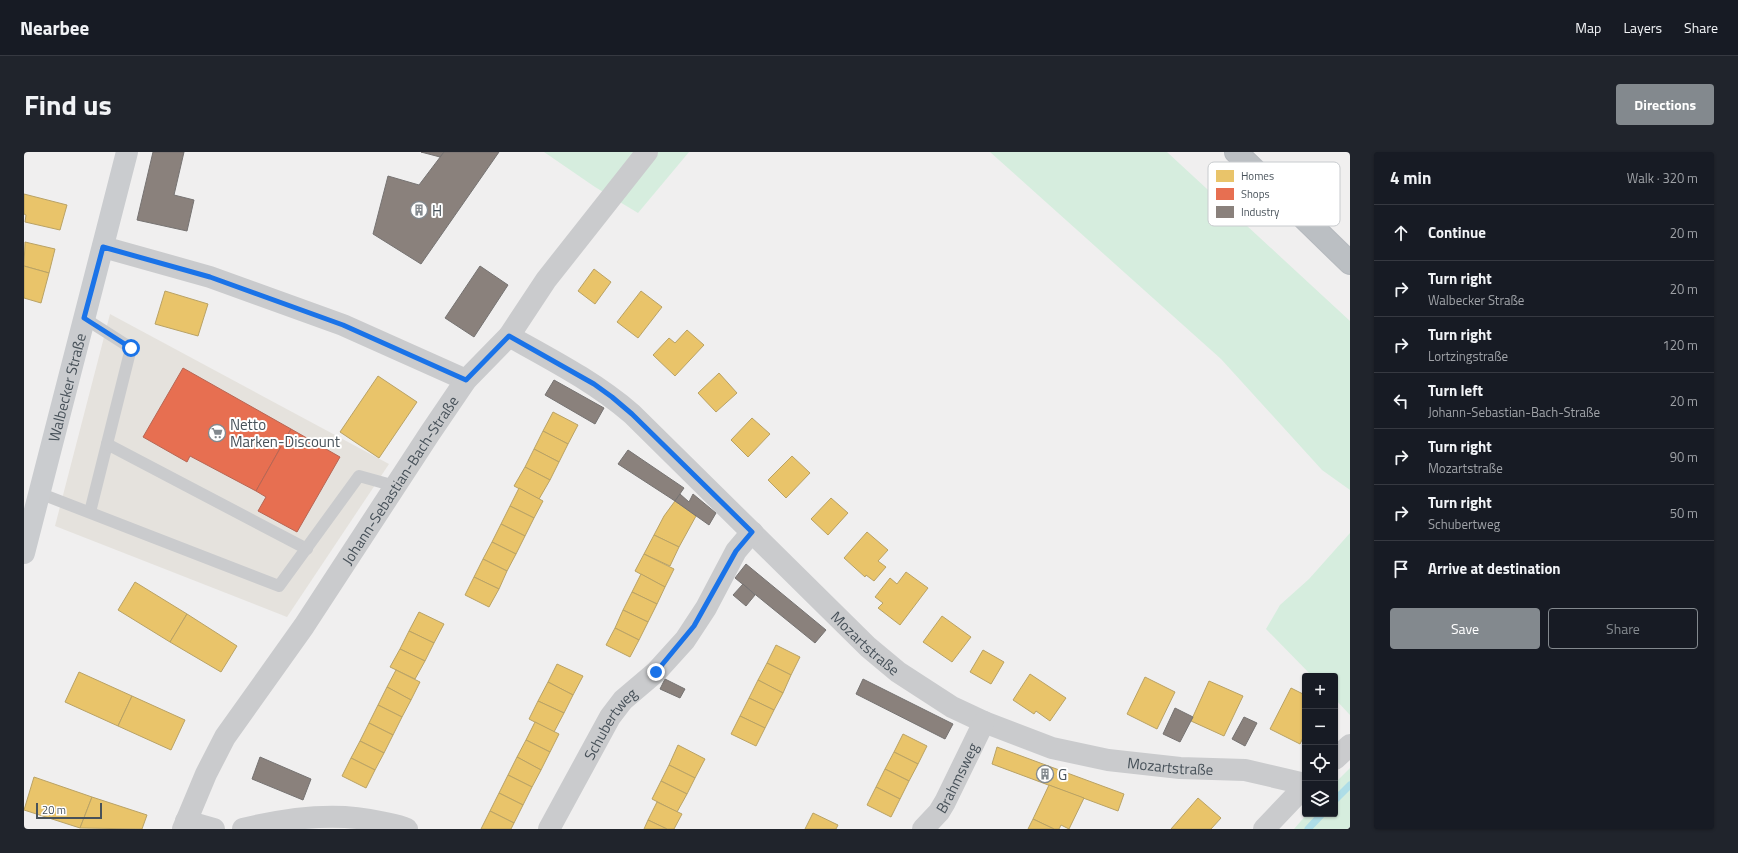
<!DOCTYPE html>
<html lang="en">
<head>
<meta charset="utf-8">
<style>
	body { margin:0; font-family:"Titillium Web",sans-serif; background:#20242c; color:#f1f3f6 }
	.controls { position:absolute; right:12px; bottom:12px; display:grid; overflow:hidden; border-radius:4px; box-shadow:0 1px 3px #0004 }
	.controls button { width:36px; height:36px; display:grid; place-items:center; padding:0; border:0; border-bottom:1px solid #363941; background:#171b24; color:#f1f3f6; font:20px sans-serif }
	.scale { position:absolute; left:12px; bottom:10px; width:66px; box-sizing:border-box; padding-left:4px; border:2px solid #48525a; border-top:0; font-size:11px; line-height:14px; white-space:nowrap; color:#48525a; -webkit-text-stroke:3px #fff; paint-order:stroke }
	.stop { position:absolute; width:12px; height:12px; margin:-9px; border:3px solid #1a73e8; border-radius:50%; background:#fff }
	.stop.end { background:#1a73e8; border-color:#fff; box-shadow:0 1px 4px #0008 }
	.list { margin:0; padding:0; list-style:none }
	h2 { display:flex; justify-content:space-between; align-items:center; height:52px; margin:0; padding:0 16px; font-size:17px }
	h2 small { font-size:13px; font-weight:400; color:#9ea1a6 }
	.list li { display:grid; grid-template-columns:26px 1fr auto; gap:12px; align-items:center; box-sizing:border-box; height:56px; padding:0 16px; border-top:1px solid #363941 }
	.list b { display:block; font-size:15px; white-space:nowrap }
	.list p { margin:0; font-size:13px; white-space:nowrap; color:#9ea1a6 }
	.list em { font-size:13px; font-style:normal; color:#9ea1a6 }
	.actions { display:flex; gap:8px; padding:12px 16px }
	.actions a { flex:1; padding:9px 0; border:1px solid #83898e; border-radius:4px; text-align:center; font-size:14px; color:#83898e }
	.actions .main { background:#83898e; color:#fff }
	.icon { flex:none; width:22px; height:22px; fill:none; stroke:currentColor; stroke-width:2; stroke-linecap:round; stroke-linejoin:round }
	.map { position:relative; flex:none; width:1326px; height:677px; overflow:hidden; border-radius:4px }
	header { display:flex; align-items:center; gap:24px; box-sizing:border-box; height:56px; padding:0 20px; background:#171b24; border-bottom:1px solid #363941 }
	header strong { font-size:19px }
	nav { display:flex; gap:22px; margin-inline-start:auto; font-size:14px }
	.intro { display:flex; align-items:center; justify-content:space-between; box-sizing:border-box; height:96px; padding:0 24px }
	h1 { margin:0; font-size:28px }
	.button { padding:10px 18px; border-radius:4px; background:#83898e; color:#fff; font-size:14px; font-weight:700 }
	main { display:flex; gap:24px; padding:0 24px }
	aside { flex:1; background:#171b24; border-radius:4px; box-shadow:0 1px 3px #0004 }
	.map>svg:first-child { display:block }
</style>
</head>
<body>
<header>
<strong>Nearbee</strong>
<nav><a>Map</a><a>Layers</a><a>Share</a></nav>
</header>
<div class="intro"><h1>Find us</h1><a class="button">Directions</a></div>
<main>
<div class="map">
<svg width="1326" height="677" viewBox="0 0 1326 677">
	<rect width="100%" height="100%" fill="#f0efef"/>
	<path fill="#e5e2dd" d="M86,162L365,312L263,465L31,374Z"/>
	<g fill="#d6edde">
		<path d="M520,0H665L614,61L571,35Z"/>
		<path d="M966,0H1143L1326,169V338L1298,318L1197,207Z"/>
		<path d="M1326,381V563L1311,547V524H1288L1242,477L1256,453L1285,427Z"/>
		<path d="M1326,616V677H1270L1283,662H1311V631Z"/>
	</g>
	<g fill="#e9c46a" stroke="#b9a265">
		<path d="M0,42L43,53L36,78L1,70L2,63L0,62Z"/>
		<path d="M1,90L31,97L25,121L0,114Z"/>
		<path d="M0,114L25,121L17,151L0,146Z"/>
		<path d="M570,117L587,130L571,152L554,139Z"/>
		<path d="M141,139L184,152L174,184L131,172Z"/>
		<path d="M617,139L638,155L614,186L593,170Z"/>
		<path d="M663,178L680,193L651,224L629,203L645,186L651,191Z"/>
		<path d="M695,221L713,241L692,260L674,241Z"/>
		<path d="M354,224L393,250L355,306L316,280Z"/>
		<path d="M529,260L554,273L544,292L519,279Z"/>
		<path d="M728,266L746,282L724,305L707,288Z"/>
		<path d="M519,279L544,292L535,310L510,297Z"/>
		<path d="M510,297L535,310L526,328L501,315Z"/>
		<path d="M768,304L786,321L762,346L744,328Z"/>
		<path d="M501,315L526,328L515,347L490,334Z"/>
		<path d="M495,336L519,349L510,366L486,354Z"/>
		<path d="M807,346L824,361L804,383L787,367Z"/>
		<path d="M651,349L672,364L655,395L630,383L640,364Z"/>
		<path d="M486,354L510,366L501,384L477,372Z"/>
		<path d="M477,372L501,384L492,402L468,390Z"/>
		<path d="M843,380L864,398L854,409L862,415L850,429L842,423L841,425L820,406Z"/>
		<path d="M630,383L655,395L646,414L620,402Z"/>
		<path d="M468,390L492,402L483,419L459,407Z"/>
		<path d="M620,402L650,417L641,435L611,419Z"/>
		<path d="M459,407L483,419L475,437L450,425Z"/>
		<path d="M882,420L904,436L876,473L854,456L859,451L851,445L866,426L873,432Z"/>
		<path d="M617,422L641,435L633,452L608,440Z"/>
		<path d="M450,425L475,437L465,455L441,443Z"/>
		<path d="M111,430L163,462L146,490L94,458Z"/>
		<path d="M608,440L633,452L624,470L599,458Z"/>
		<path d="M599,458L624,470L615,488L591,476Z"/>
		<path d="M395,460L420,472L410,491L385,479Z"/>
		<path d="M163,462L213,494L197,520L146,490Z"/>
		<path d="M918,464L947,485L928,510L899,490Z"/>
		<path d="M591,476L615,488L606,505L582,493Z"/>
		<path d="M385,479L410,491L401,509L376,497Z"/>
		<path d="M752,493L776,505L767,523L743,511Z"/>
		<path d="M376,497L401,509L391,527L366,515Z"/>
		<path d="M959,498L980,510L967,532L946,520Z"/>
		<path d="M743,511L767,523L759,541L734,528Z"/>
		<path d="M533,512L559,524L549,543L524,530Z"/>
		<path d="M372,518L396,530L387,548L363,535Z"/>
		<path d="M55,520L108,544L94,574L41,550Z"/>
		<path d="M1006,522L1042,546L1026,569L1012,559L1010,562L989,548Z"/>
		<path d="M1121,525L1151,540L1133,577L1103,562Z"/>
		<path d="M734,528L759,541L750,558L725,546Z"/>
		<path d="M1185,529L1219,544L1200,584L1167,569Z"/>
		<path d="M524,530L549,543L540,561L514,549Z"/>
		<path d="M363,535L387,548L378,565L354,553Z"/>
		<path d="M1267,536L1281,543V582L1276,592L1246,577Z"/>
		<path d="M108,544L161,568L147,598L94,574Z"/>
		<path d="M725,546L750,558L741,576L716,564Z"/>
		<path d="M514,549L540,561L530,580L505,567Z"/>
		<path d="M354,553L378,565L369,583L345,571Z"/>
		<path d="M716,564L741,576L732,594L707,582Z"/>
		<path d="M511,570L535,582L526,600L502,588Z"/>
		<path d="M345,571L369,583L360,601L336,589Z"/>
		<path d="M879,582L903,594L894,612L870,600Z"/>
		<path d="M502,588L526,600L517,618L493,605Z"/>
		<path d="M336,589L360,601L351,618L327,606Z"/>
		<path d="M654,593L681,607L671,626L645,613Z"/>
		<path d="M973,595L1100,642L1094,659L968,612Z"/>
		<path d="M870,600L894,612L885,629L861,617Z"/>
		<path d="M493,605L517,618L508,635L484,623Z"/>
		<path d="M327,606L351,618L342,636L318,624Z"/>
		<path d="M645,613L671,626L663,642L637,629Z"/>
		<path d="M861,617L885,629L876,647L852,635Z"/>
		<path d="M484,623L508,635L499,653L475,641Z"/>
		<path d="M10,625L68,645L56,676L0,658Z"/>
		<path d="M637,629L663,642L653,660L628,647Z"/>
		<path d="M1025,633L1060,646L1045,677L1037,673L1035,677H1030L1009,667Z"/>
		<path d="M852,635L876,647L867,665L843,653Z"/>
		<path d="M475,641L499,653L490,671L466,659Z"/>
		<path d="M68,645L123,663L118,677L56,676Z"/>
		<path d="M1174,646L1197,666L1187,677H1147Z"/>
		<path d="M633,650L658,662L650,677H643L624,668Z"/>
		<path d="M466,659L490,671L487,677H457Z"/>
		<path d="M789,661L814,673L812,677H781Z"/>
		<path d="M1009,667L1030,677H1004Z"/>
		<path d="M624,668L643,677H620Z"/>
	</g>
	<g fill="#e76f51" stroke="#b76654">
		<path d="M159,216L267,277L232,339L166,304L163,310L119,285Z"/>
		<path d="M267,277L316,305L273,380L234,359L242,345L232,339Z"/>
	</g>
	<g fill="#8a817c" stroke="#767372">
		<path d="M129,0H160L150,43L170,48L163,79L113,68Z"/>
		<path d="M397,0H420L416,5Z"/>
		<path d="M420,0H475L397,112L349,82L364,24L395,33Z"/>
		<path d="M456,114L484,133L450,185L421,166Z"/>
		<path d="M530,228L580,256L571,272L521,243Z"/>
		<path d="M604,298L660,336L651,349L594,312Z"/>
		<path d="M656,342L665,350L669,342L692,361L685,373L651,349Z"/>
		<path d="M722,412L802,478L791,491L711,426Z"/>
		<path d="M719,432L731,443L722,454L709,443Z"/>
		<path d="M641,527L661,537L656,546L636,537Z"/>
		<path d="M839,527L929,572L921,587L832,542Z"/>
		<path d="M1151,556L1169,565L1156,590L1139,582Z"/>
		<path d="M1220,565L1233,571L1221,594L1208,587Z"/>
		<path d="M236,605L287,627L279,648L228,627Z"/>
	</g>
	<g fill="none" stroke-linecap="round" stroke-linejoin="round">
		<g stroke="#aedde7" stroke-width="7">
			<path d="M1311,648L1326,633"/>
			<path d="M1284,677L1298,662"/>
		</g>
		<g stroke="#b5b9be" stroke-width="24">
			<path id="motorway" d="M1212,0L1326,111"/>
		</g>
		<g stroke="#cacbcd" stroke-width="12">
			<path d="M60,166L107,196L66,360"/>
			<path d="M83,292L283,397"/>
			<path d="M15,341L255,434L335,324L371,334"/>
		</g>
		<g stroke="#cacbcd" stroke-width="22">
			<path d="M79,95L186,125L319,173L442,228"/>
			<path id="s1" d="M485,184C528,208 571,230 608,262L844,495L874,520L928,555L960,570L1028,596L1084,608L1156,616L1221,618L1281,632"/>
			<path d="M162,669L190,677"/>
			<path id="s2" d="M159,677L182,622L201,585L280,474L406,281L442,228L485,184L522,128L623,0"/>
			<path d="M219,677C263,666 311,659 356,670C365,672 374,673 383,677"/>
			<path id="s3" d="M525,677L586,565L599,548L632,520L661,488L682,456L712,399L728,380"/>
			<path id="s4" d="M899,677L915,660L921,650L960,570"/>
		</g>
		<g stroke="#cacbcd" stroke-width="22">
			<path d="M1311,607L1326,593"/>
			<path d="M1240,677L1281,634"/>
		</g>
		<path stroke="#cacccf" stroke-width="22" id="s5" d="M0,401L103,0"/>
		<use href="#motorway" stroke="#bbbfc3" stroke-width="22"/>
	</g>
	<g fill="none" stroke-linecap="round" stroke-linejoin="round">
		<path stroke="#1a73e8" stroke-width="5" d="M107,196L60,166L79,95L186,125L319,173L442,228L485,184L570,232L588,245L608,262L728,380L712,399L670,474L632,520"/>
	</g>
	<defs>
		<g id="building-ring" transform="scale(0.9)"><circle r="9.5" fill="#fff" stroke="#83898e" stroke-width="1.5"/><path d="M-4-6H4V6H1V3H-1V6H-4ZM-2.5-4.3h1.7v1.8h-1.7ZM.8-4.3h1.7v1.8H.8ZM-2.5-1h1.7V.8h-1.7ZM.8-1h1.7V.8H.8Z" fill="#83898e"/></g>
		<g id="supermarket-ring" transform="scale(0.9)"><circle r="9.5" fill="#fff" stroke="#83898e" stroke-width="1.5"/><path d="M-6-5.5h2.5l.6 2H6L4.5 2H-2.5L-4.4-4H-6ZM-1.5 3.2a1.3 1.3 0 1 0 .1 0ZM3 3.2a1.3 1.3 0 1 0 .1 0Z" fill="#83898e"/></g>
	</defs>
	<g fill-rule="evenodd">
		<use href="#building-ring" x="395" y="58"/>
		<use href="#supermarket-ring" x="193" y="281"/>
		<use href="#building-ring" x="1021" y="622"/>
	</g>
	<g text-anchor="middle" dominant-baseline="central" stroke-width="4" stroke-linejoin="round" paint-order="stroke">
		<g font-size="15" fill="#48525a" stroke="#fff" text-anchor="start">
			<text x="408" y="58">H</text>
			<text x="206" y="272">Netto<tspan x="206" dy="17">Marken-Discount</tspan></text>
			<text x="1034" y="622">G</text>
		</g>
		<g font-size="15" fill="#48525a" stroke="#fff">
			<text stroke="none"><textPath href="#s5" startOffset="171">Walbecker Straße</textPath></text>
			<text stroke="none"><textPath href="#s2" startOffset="412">Johann-Sebastian-Bach-Straße</textPath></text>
			<text stroke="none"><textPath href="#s1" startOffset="473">Mozartstraße</textPath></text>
			<text stroke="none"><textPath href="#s3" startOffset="122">Schubertweg</textPath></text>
			<text stroke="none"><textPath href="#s1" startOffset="809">Mozartstraße</textPath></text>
			<text stroke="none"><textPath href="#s4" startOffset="62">Brahmsweg</textPath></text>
		</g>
	</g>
	<rect x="1184" y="10" width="132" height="64" rx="6" fill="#fff" stroke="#c8cbce" stroke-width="1"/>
	<rect x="1192" y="18" width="18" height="12" fill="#e9c46a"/>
	<rect x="1192" y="36" width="18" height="12" fill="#e76f51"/>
	<rect x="1192" y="54" width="18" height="12" fill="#8a817c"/>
	<g font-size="11" fill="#48525a">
		<text x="1217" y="28">Homes</text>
		<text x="1217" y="46">Shops</text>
		<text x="1217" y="64">Industry</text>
	</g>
</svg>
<div class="controls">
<button>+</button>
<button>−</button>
<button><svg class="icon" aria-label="locate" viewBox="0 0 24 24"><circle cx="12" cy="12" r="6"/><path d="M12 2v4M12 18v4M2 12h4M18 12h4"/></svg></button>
<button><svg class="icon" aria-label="layers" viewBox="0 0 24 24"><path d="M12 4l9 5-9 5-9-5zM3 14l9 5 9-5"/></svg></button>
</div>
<div class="scale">20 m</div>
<div class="stop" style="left:107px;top:196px"></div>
<div class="stop end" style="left:632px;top:520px"></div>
</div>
<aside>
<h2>4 min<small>Walk · 320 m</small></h2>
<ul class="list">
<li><svg class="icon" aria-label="ahead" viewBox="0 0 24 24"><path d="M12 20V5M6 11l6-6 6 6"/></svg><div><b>Continue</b></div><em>20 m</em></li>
<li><svg class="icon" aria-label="right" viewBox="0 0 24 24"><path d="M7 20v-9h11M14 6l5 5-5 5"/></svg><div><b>Turn right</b><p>Walbecker Straße</p></div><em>20 m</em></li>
<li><svg class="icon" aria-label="right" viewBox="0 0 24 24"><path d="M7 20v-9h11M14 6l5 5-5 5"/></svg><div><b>Turn right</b><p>Lortzingstraße</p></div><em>120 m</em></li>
<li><svg class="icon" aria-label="left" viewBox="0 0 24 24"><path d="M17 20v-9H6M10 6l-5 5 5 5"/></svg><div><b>Turn left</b><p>Johann-Sebastian-Bach-Straße</p></div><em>20 m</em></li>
<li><svg class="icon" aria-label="right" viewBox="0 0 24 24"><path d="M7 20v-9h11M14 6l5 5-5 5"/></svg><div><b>Turn right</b><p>Mozartstraße</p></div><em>90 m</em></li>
<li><svg class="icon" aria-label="right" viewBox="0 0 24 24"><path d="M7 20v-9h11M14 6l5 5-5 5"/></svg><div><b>Turn right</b><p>Schubertweg</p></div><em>50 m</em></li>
<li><svg class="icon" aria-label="arrive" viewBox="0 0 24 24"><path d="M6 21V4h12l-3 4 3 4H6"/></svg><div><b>Arrive at destination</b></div></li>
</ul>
<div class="actions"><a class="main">Save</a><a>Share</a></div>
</aside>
</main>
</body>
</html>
